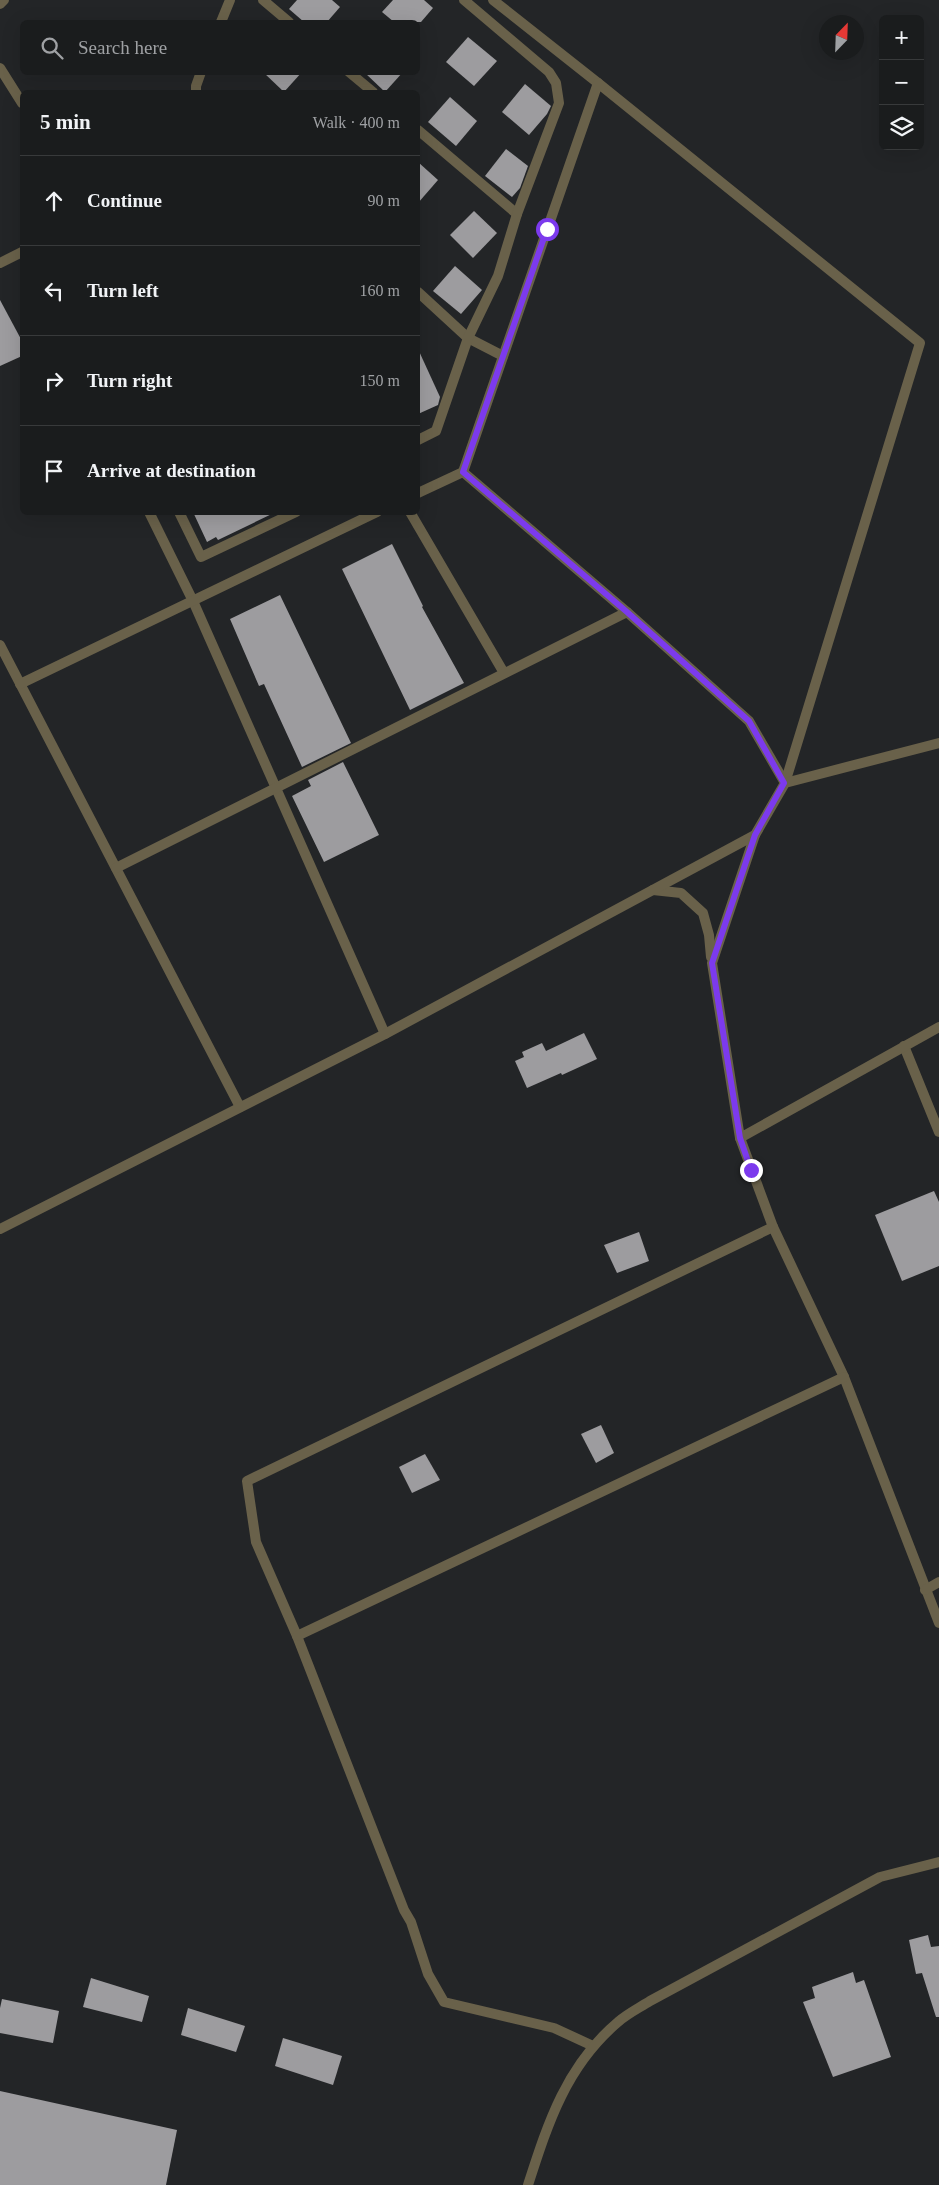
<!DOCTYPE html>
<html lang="en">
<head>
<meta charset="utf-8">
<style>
	body { margin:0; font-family:"Times New Roman",serif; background:#232526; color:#f1f3f6 }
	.controls { position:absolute; right:15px; top:15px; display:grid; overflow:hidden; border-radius:8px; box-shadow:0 5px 20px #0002 }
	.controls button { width:45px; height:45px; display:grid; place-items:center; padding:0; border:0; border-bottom:1px solid #383a3b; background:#1a1c1d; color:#f1f3f6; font:25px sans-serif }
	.compass { position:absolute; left:819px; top:15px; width:45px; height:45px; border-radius:50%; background:#1a1c1d; box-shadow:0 5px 20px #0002; rotate:23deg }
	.stop { position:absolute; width:15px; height:15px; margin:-11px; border:4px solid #7c3aed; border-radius:50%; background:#fff }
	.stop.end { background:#7c3aed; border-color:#fff; box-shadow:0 1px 5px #0008 }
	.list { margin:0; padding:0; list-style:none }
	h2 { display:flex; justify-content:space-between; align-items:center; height:65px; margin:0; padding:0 20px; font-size:21px }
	h2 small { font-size:16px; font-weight:400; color:#9fa1a4 }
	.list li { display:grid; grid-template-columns:32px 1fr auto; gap:15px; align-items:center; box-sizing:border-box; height:90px; padding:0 20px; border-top:1px solid #383a3b }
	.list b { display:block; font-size:19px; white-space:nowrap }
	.list em { font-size:16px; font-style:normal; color:#9fa1a4 }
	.icon { flex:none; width:28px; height:28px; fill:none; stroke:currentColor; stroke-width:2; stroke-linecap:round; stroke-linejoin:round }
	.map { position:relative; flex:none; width:939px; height:2185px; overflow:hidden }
	.search { position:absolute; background:#1a1c1d; box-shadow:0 5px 20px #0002; left:20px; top:20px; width:400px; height:55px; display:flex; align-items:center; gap:12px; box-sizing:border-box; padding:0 18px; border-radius:8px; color:#9fa1a4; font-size:19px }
	.panel { position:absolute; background:#1a1c1d; box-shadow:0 5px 20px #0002; left:20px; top:90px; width:400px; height:425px; border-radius:8px }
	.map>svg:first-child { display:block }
</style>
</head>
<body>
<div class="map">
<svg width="939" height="2185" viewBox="0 0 939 2185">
	<rect width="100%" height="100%" fill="#232527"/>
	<g fill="#9d9c9f">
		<path d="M297,0H332L340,7L327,22H304L289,9Z"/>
		<path d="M393,0H424L433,8L421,22H394L382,12Z"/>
		<path d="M468,37L497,61L474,86L446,62Z"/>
		<path d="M263,72H302L284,92Z"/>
		<path d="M364,72H403L385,92Z"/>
		<path d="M525,84L551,106L547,114L529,135L502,112Z"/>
		<path d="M450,97L477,121L456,146L428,122Z"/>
		<path d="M506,149L528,166L520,188L512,197L485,176Z"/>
		<path d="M418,162L438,180L418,203Z"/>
		<path d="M474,211L497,233L473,258L450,235Z"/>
		<path d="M455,266L482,290L461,314L433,291Z"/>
		<path d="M0,300L22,341V356L0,366Z"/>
		<path d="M418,349L440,397L438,405L418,414Z"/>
		<path d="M193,512H276L218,540L216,537L207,542Z"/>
		<path d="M392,544L423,606L422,607L464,683L410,710L342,569Z"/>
		<path d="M280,595L351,743L302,767L264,684L259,686L230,619Z"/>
		<path d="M343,762L379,835L324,862L292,796L311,786L308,780Z"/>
		<path d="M584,1033L597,1059L562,1075L561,1073L527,1088L515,1061L524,1057L522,1052L542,1043L546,1051Z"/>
		<path d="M934,1191L939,1202V1266L902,1281L875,1215Z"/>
		<path d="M639,1232L649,1261L617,1273L604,1245Z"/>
		<path d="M601,1425L614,1453L596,1463L581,1434Z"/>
		<path d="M425,1454L440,1480L412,1493L399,1467Z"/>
		<path d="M928,1935L931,1947L939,1946V2017H936L922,1973L916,1974L909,1940Z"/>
		<path d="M853,1972L856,1983L864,1980L891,2057L833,2077L803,2002L815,1998L812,1987Z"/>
		<path d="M91,1978L149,1996L142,2022L83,2007Z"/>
		<path d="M2,1999L59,2011L53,2043L0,2033V2008Z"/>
		<path d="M188,2008L245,2026L236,2052L181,2035Z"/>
		<path d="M283,2038L342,2056L333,2085L275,2066Z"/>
		<path d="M0,2091L177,2130L166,2185H0Z"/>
	</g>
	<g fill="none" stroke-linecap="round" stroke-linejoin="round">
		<g stroke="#69614a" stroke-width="10">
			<path d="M263,0L289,22"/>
			<path d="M221,22L230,0"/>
			<path d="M349,72L373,92"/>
			<path d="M196,92V86L201,72"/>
			<path d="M418,130L517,214"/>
			<path d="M418,292L468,338L503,356"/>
			<path d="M418,440L436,431L468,338L498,276L517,214L559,103L556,83L549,72L464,0"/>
			<path d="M179,512L201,557L296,512"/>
			<path d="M593,2046L554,2028L444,2002L428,1974L411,1922L404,1910L297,1636L256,1542L247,1481L773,1227"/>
		</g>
		<g stroke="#69614a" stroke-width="10">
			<path d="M493,0L598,83"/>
			<path d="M0,4L4,0"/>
			<path d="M0,68L22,103"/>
			<path d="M0,263L22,252"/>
			<path d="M463,472L627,612L749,721L785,783"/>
			<path d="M418,493L463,472L598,83L920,343L785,783"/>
			<path d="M149,512L193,601L385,1034"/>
			<path d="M410,512L504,673"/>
			<path d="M0,645L240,1107"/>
			<path d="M20,684L377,512"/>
			<path d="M939,743L785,783L755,835L712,963L740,1138L773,1227L844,1377L939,1623"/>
			<path d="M116,868L627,612"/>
			<path d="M653,890L681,893L703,913L709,935L711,957"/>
			<path d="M904,1046L939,1132"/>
			<path d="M740,1138L939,1027"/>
			<path d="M0,1229L385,1034L755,835"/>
			<path d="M925,1590L939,1582"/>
			<path d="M297,1636L844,1377"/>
			<path d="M528,2185C548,2123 566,2066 618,2022C627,2014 639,2008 650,2001L880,1877L939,1862"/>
		</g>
	</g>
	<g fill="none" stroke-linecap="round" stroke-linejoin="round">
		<path stroke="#7c3aed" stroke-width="6" d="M547,229L463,472L627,612L749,721L784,783L755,835L712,963L740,1138L751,1170"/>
	</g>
</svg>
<div class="controls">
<button>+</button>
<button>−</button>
<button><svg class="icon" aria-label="layers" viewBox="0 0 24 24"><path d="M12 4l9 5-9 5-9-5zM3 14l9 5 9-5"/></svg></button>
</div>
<svg class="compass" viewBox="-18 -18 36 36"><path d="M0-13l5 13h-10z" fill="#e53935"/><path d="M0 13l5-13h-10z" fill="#9fa1a4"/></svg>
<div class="stop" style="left:547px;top:229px"></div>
<div class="stop end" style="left:751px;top:1170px"></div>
<div class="search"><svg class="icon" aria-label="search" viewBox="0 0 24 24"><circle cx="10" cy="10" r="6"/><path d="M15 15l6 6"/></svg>Search here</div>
<section class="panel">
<h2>5 min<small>Walk · 400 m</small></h2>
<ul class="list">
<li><svg class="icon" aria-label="ahead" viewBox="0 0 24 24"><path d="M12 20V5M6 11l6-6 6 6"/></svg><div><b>Continue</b></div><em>90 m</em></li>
<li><svg class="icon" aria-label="left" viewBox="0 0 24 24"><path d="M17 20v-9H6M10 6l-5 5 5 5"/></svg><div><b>Turn left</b></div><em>160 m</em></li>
<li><svg class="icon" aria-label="right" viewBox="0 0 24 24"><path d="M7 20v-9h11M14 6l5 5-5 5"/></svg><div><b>Turn right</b></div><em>150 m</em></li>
<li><svg class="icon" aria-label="arrive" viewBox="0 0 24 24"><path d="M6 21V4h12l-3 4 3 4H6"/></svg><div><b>Arrive at destination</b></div></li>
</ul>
</section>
</div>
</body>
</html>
